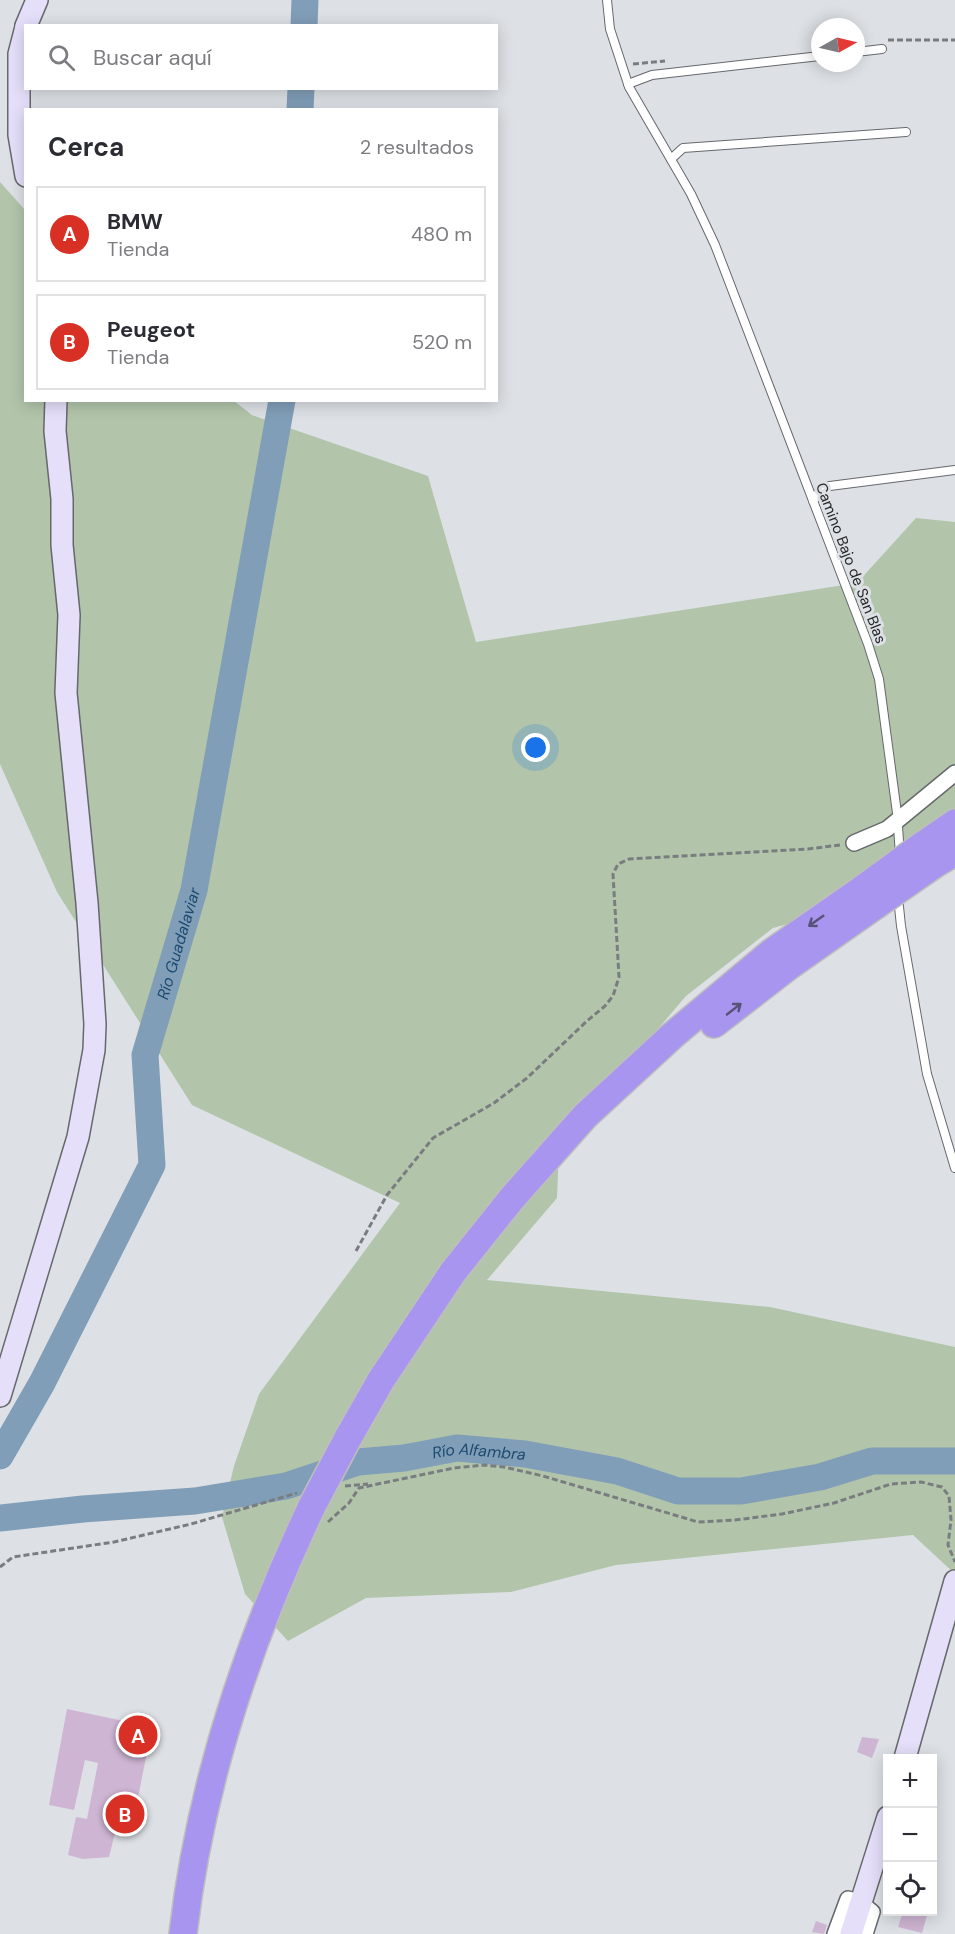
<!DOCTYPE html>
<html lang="es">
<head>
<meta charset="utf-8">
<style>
	body { margin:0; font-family:"DM Sans",sans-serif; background:#f7f7f7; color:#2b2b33 }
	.controls { position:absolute; right:18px; bottom:18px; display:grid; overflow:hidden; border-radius:0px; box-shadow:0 3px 15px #0003 }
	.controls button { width:54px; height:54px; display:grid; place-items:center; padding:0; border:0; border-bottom:2px solid #e1e1e2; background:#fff; color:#2b2b33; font:30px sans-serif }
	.compass { position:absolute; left:811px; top:18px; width:54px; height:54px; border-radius:50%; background:#fff; box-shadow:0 3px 15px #0003; rotate:82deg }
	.you { position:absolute; left:536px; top:748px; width:21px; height:21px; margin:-15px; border:4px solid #fff; border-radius:50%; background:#1a73e8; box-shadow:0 0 0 9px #1a73e833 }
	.badge { display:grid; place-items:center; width:39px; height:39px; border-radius:50%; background:#d93025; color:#fff; font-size:20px; font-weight:700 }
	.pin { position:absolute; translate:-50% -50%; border:3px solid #fff; box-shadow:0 2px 6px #0006 }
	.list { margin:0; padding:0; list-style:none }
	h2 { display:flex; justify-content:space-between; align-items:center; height:78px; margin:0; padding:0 24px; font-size:26px }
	h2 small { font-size:20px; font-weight:400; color:#7c7c81 }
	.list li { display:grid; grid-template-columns:39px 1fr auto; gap:18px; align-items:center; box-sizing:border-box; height:96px; margin:0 12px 12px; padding:0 12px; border:2px solid #e1e1e2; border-radius:0px }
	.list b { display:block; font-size:22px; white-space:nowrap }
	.list p { margin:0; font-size:20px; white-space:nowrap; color:#7c7c81 }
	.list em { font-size:20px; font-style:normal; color:#7c7c81 }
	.icon { flex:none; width:33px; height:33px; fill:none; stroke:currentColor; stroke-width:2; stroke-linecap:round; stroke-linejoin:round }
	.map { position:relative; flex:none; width:955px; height:1934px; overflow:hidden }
	.search { position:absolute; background:#fff; box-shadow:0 3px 15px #0003; left:24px; top:24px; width:474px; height:66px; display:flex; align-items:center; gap:15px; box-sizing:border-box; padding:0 21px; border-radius:0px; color:#7c7c81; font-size:22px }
	.panel { position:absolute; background:#fff; box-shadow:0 3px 15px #0003; left:24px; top:108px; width:474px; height:294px; border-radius:0px }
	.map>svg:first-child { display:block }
</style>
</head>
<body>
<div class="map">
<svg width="955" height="1934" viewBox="0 0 955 1934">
	<rect width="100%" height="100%" fill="#dde1e5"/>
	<path fill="#b2c5aa" d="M0,182L25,210L26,400L234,401L252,415L428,476L476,642L857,583L916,518L955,522V861L898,894L773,928L686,996L559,1145L557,1198L487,1280L770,1307L955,1347V1574L913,1535L616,1565L511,1592L366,1598L288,1641L245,1594L222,1517L234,1466L259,1394L400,1203L192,1105L57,892L0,764Z"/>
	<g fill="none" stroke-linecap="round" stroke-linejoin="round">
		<g stroke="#819eb8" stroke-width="27">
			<path d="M304,26L305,0"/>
			<path d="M300,110L301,88"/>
			<path id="s1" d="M0,1456L42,1383L152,1165L145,1055L194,890L282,400"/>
			<path id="s2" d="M0,1518L83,1509L195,1501L286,1486L358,1462L404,1458L457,1448L525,1454L617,1471L678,1491H741L820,1477L872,1461H955"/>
		</g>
	</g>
	<g fill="#ceb5d3">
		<path d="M67,1709L152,1727L132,1828L117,1825L109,1857L83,1859L68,1855L76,1817L87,1819L98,1763L85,1760L74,1810L49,1805Z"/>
		<path d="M862,1737L879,1739L872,1758L857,1752Z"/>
		<path d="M903,1912H928L922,1933L898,1927Z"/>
		<path d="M816,1921L827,1925L824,1934L812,1932Z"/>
	</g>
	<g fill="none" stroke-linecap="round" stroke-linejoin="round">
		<g stroke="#65686c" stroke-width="10">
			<g id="lane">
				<path d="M607,0L610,29L629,87L691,194L715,245L868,644L879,679L897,813L900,855"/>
				<path d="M856,52L882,49"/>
				<path d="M628,84L652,75L820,56"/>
				<path d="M671,159L683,148L906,132"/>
				<path d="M813,501L822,487L955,470"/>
				<path d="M898,897L901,926L927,1074L955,1168"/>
			</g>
		</g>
		<g stroke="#65686c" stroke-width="18">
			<g id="street">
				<path d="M854,843L887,829L955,773"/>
				<path d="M835,1934L848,1899L861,1903L872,1912L865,1934"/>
			</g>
		</g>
		<g stroke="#65686c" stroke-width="24">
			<g id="secondary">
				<path d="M26,26L37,0"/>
				<path d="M26,27L19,54V135L26,176"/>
				<path d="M0,1396L78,1137L94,1050L95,1024L87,903L66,693L69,615L62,545V499L55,431L56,400"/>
				<path d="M905,1758L955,1581"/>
				<path d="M851,1934L888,1817"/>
			</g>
		</g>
		<g stroke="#bebebe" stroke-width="30">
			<g id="highway">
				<path d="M923,845L955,823"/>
				<path d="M935,864L955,852"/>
				<path d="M714,1024L789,966L876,905"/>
				<path d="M348,1438L381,1380L453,1272L513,1197L585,1116L673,1035L772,952L864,888"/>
				<path d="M183,1934C200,1785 248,1641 312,1506"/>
			</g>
		</g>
		<g stroke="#7a7d80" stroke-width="3" stroke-dasharray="6 3" stroke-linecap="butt">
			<path d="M888,40H955"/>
			<path d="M633,64L665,61"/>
			<path d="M356,1251L387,1195L433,1138L494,1103L527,1078L587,1021L605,1006L613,996L619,977L613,874L618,864L629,859L808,849L840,845"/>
			<path d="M345,1486L368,1484"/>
			<path d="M328,1522L349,1503L359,1488L454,1468L484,1465L504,1467L543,1476L698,1522L735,1520L782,1514L834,1503L891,1484L921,1482L942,1487L949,1496L951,1520L948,1545L955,1562"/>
			<path d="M0,1567L13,1557L114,1542L191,1524L297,1493"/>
		</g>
		<use href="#lane" stroke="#fff" stroke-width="8"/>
		<use href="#street" stroke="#fff" stroke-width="15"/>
		<use href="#secondary" stroke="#e5dffa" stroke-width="21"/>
		<use href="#highway" stroke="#a895ef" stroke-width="27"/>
		<g stroke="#bebebe" stroke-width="30" stroke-linecap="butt">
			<g id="highway-bridge">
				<path d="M864,888L923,845"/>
				<path d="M876,905L935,864"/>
				<path d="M312,1506L348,1438"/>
			</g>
		</g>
		<use href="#highway-bridge" stroke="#a895ef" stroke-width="27"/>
	</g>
	<defs><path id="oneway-shaft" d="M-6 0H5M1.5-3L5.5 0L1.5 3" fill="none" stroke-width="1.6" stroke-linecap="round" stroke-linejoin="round" transform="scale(1.5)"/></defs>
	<g stroke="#595278">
		<use href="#oneway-shaft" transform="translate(816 921) rotate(145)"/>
		<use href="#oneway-shaft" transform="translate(734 1009) rotate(-38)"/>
	</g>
	<g text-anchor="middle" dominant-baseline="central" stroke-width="6" stroke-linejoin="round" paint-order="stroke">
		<g font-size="15" fill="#252628" stroke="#dde1e5">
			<text transform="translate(851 563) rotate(69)">Camino Bajo de San Blas</text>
		</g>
		<g font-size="16" font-style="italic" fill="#1d4a70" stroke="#dde1e5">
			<text stroke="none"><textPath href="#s1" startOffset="555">Río Guadalaviar</textPath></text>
			<text stroke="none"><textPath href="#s2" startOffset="486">Río Alfambra</textPath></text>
		</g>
	</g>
</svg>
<div class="controls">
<button>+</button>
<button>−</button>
<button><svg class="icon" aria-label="locate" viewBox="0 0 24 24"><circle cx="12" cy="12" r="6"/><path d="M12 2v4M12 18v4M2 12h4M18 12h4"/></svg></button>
</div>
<svg class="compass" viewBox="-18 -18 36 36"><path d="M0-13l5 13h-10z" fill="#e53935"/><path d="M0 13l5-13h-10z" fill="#7c7c81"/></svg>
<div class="you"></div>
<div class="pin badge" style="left:138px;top:1735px">A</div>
<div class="pin badge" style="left:125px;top:1814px">B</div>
<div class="search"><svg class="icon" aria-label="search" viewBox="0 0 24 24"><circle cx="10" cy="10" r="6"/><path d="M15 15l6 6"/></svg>Buscar aquí</div>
<section class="panel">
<h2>Cerca<small>2 resultados</small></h2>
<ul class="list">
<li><span class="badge">A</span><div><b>BMW</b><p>Tienda</p></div><em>480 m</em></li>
<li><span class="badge">B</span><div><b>Peugeot</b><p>Tienda</p></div><em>520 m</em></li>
</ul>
</section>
</div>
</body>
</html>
